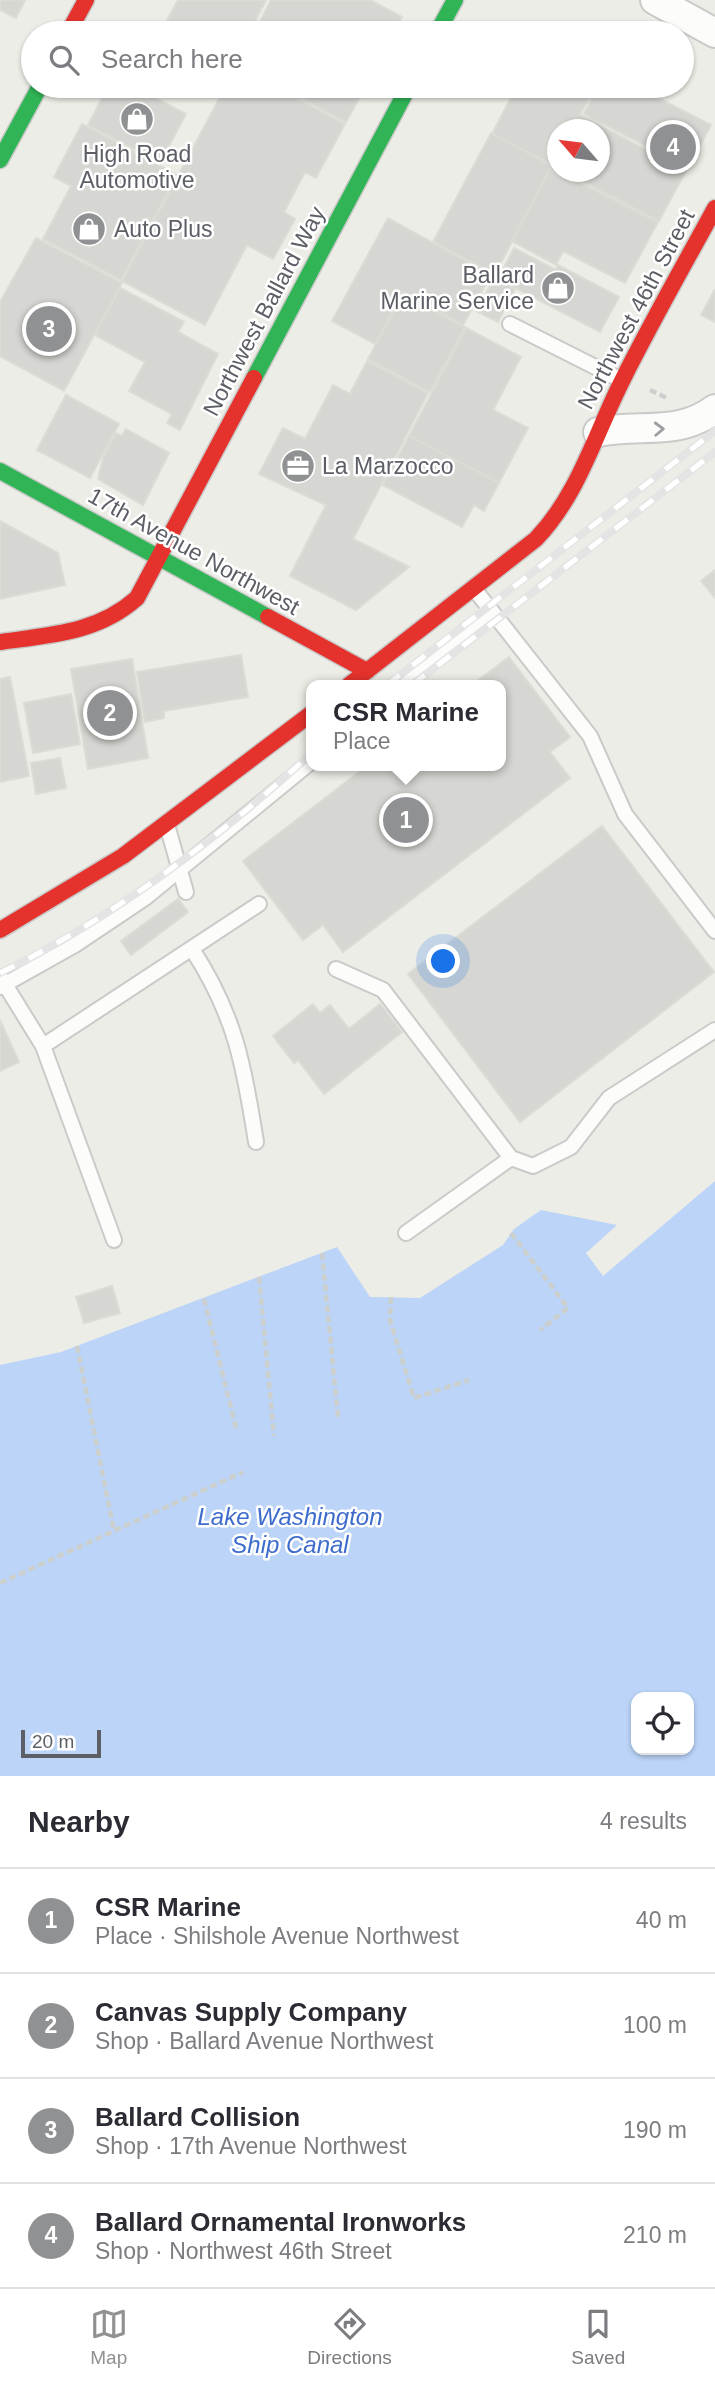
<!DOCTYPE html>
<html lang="en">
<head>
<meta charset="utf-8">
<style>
	body { margin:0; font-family:Arial,sans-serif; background:#f7f7f7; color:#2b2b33 }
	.controls { position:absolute; right:21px; bottom:21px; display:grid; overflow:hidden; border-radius:14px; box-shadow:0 2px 5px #0004 }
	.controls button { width:63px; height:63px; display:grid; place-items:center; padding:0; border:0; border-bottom:2px solid #e1e1e2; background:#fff; color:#2b2b33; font:35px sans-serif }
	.compass { position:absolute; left:547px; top:119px; width:63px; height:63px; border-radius:50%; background:#fff; box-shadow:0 2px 5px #0004; rotate:298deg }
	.scale { position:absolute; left:21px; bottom:18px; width:80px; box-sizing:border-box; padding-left:7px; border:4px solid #5c5f66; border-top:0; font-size:19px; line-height:24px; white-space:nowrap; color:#5c5f66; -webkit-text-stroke:5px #fff; paint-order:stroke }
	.you { position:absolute; left:444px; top:962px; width:24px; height:24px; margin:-18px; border:5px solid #fff; border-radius:50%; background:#1a73e8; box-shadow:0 0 0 10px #1a73e833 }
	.badge { display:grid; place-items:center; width:46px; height:46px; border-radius:50%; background:#8f9193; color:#fff; font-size:23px; font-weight:700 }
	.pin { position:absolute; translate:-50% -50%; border:4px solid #fff; box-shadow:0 2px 7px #0006 }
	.popup { position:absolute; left:306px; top:680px; width:200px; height:91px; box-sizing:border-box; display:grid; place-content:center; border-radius:14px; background:#fff; filter:drop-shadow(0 2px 5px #0005); font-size:23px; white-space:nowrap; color:#7c7c81 }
	.popup b { font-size:26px; color:#2b2b33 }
	.popup::after { content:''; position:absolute; left:50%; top:100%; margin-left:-14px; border:14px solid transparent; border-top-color:#fff }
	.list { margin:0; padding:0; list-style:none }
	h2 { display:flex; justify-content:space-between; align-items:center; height:91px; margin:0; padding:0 28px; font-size:30px }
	h2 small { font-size:23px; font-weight:400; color:#7c7c81 }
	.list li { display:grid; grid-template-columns:46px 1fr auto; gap:21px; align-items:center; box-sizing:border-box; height:105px; padding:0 28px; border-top:2px solid #e1e1e2 }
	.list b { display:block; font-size:26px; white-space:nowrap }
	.list p { margin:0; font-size:23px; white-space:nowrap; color:#7c7c81 }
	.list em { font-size:23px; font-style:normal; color:#7c7c81 }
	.icon { flex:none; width:38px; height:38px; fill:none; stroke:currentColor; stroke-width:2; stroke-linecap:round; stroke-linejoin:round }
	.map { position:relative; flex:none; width:715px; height:1776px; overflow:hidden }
	.search { position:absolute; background:#fff; box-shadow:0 2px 5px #0004; left:21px; right:21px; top:21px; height:77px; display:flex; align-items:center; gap:18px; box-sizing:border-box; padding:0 24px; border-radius:38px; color:#7c7c81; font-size:26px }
	.sheet { height:511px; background:#fff }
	nav { display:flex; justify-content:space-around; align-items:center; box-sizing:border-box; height:98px; border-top:2px solid #e1e1e2; background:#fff; font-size:19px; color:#7c7c81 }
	nav a { display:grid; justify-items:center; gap:4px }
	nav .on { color:#8f9193 }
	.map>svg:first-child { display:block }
</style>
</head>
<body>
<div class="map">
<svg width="715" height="1776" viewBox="0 0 715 1776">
	<rect width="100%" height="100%" fill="#edede7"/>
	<path fill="#bbd4f8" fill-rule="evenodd" d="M715,1181V1776H0V1365L61,1352L337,1247L370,1297L420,1298L503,1245L514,1229L541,1210L617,1225L586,1253L603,1276ZM636,1697H689V1750H636Z"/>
	<g fill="#d6d6d2" stroke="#dcdcd6" stroke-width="2">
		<path d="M0,0H25L16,18L0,10Z"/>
		<path d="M178,0H266L249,33H192L167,20Z"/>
		<path d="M271,0H370L402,17L393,33H254Z"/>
		<path d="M108,86H132L186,114L160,163L88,125Z"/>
		<path d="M226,86H274L345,124L316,178L305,172L284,212L295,219L273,259L247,245L205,325L122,281Z"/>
		<path d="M278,86H366L346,122Z"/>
		<path d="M517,86H596L580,115L686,171L659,221L564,172H600V130H558V168L492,134Z"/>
		<path d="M598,86H635L711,125L688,168L584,114Z"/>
		<path d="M82,124L177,175L121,280L43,239L71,186L54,177Z"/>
		<path d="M491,133L552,166L495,274L433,242Z"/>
		<path d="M552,166L558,172L658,222L625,283L563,251L556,265L512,241Z"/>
		<path d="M388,218L491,275L463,325L403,292L375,344L332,321Z"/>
		<path d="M36,238L122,283L64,391L0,356V302Z"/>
		<path d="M514,248L556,270L558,265L619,297L600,332L498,279Z"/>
		<path d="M494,279L515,289L498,322L476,311Z"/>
		<path d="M120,288L184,322L178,332L218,354L180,430L167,423L172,414L129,391L145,362L95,335Z"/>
		<path d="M715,289V322L701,315Z"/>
		<path d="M403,294L465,327L430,392L368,359Z"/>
		<path d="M466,328L521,357L493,410L528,428L499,483L409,436Z"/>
		<path d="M367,361L428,393L353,539L409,567L356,610L290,576L326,505L259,474L283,428L305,439L333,385L350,394Z"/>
		<path d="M66,395L119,424L90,478L37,450Z"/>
		<path d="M126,429L169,453L143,505L98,479L103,458L116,433L122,436Z"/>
		<path d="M409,436L499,483L484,511L474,505L462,527L383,485Z"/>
		<path d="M0,521L58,553L65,585L0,599Z"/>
		<path d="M715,570V598L701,581Z"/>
		<path d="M241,655L248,697L164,711V718L145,722L137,672Z"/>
		<path d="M509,657L570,737L550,752L570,778L343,952L323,925L303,940L243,861L367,766H500V685H472Z"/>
		<path d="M132,659L148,758L88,769L71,669Z"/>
		<path d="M10,677L29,776L0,782V679Z"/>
		<path d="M71,694L80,744L33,753L24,703Z"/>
		<path d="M60,758L66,788L36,794L31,763Z"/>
		<path d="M602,826L714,972L520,1122L408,974Z"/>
		<path d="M178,899L188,912L131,955L121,941Z"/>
		<path d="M313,1004L320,1013L330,1005L349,1029L380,1004L402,1032L324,1094L298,1060L294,1063L273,1036Z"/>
		<path d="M0,1020L19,1062L0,1071Z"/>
		<path d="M112,1286L120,1313L84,1323L76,1297Z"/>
	</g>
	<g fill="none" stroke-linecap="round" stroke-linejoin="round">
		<g stroke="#cacbc9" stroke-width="18">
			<g id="lane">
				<path d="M510,324L621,380"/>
				<path d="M475,590L590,736L625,814L715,931"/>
				<path d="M397,685L492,612"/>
				<path d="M167,825L186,892"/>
				<path d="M192,949C235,1015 244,1065 256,1142"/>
				<path d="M336,969L383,990L511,1158L533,1166L571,1147L609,1098L715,1030"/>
				<path d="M1,978L43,1046L114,1240"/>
				<path d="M0,987L75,945L145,898L312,761"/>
				<path d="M43,1046L259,904"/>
				<path d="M406,1233L511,1158"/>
			</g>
		</g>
		<g stroke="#cacbc9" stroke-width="32">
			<g id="street">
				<path d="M655,0L715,33"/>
				<path d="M598,432C640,423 678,437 715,409"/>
			</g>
		</g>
		<g stroke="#c8c9c8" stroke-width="19">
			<g id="fast">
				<path d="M437,33L455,0"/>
				<path d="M0,160L40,86"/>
				<path d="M254,378L409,86"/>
				<path d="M0,471L268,617"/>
			</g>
		</g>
		<g stroke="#c8c9c8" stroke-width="19">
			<g id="jam">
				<path d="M68,33L86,0"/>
				<path d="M268,617L367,671"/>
				<path d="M0,642C50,635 98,633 137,598L254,378"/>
				<path d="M349,685L536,539C579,494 595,434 623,379C652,321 684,265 715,208"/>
				<path d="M0,930L123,856L312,713"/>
			</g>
		</g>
		<g stroke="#cbcfcd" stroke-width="4.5" stroke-dasharray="7 3.5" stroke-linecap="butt">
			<path d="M650,390L667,398"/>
			<path d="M511,1233L568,1308L540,1330"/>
			<path d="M322,1253L338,1417"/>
			<path d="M259,1277L274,1436"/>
			<path d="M391,1297L390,1320L414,1398L469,1380"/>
			<path d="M204,1299L236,1428"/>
			<path d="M77,1346L114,1531"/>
			<path d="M0,1583L243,1472"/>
		</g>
		<use href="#lane" stroke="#fcfcfb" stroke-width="14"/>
		<use href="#street" stroke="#fcfcfb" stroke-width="28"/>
		<use href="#fast" stroke="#30b455" stroke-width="16"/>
		<use href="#jam" stroke="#e5322d" stroke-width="16"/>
		<g stroke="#e4e4e4" stroke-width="8">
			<g id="rail">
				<path d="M387,685L715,431"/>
				<path d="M412,685L715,452"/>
				<path d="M0,973C115,917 217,839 312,753"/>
			</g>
		</g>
		<use href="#rail" stroke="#fff" stroke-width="5" stroke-dasharray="16" stroke-linecap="butt"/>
	</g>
	<defs><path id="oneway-chevron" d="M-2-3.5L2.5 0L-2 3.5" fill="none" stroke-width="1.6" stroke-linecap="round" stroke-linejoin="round" transform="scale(1.75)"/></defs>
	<use stroke="#9c9ea2" href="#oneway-chevron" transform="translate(659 429) rotate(-2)"/>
	<defs>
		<g id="shop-disc" transform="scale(1.75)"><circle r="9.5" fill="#8f9193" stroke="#fff"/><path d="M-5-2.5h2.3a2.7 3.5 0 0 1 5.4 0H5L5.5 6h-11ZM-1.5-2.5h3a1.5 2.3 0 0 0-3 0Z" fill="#fff"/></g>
		<g id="office-disc" transform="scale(1.75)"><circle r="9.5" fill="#8f9193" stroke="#fff"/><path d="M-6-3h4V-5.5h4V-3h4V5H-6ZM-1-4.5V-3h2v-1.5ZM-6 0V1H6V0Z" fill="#fff"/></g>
	</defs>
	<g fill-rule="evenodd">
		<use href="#shop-disc" x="137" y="119"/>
		<use href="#shop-disc" x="89" y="229"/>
		<use href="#shop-disc" x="558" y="288"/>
		<use href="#office-disc" x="298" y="466"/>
	</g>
	<g text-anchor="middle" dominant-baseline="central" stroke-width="5" stroke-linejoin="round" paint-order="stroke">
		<g font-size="23" fill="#5c5f66" stroke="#fff" text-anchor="start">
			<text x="137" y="154" text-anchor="middle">High Road<tspan x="137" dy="26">Automotive</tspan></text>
			<text x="114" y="229">Auto Plus</text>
			<text x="534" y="275" text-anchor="end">Ballard<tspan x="534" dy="26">Marine Service</tspan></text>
			<text x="322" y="466">La Marzocco</text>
		</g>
		<g font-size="23" fill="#5c5f66" stroke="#fff">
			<text transform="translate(636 309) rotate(-62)">Northwest 46th Street</text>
			<text transform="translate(264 311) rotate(-62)">Northwest Ballard Way</text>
			<text transform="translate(194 551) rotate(29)">17th Avenue Northwest</text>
		</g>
		<g font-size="24" font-style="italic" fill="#3e6ccc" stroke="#fff">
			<text x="290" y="1516">Lake Washington<tspan x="290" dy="28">Ship Canal</tspan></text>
		</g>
	</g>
</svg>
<div class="controls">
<button><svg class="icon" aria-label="locate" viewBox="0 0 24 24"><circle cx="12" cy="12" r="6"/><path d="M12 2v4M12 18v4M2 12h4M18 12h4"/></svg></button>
</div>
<svg class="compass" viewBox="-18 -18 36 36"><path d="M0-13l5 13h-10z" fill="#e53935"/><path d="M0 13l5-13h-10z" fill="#7c7c81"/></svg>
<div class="scale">20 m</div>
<div class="you"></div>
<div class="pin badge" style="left:406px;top:820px">1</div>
<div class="popup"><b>CSR Marine</b>Place</div>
<div class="pin badge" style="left:110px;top:713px">2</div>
<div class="pin badge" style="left:49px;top:329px">3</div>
<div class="pin badge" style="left:673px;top:147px">4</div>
<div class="search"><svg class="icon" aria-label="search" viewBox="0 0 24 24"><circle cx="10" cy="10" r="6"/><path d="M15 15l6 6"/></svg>Search here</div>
</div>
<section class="sheet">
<h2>Nearby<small>4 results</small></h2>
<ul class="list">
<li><span class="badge">1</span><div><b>CSR Marine</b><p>Place · Shilshole Avenue Northwest</p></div><em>40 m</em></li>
<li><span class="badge">2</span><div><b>Canvas Supply Company</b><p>Shop · Ballard Avenue Northwest</p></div><em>100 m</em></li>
<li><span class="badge">3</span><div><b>Ballard Collision</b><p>Shop · 17th Avenue Northwest</p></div><em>190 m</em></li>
<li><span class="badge">4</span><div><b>Ballard Ornamental Ironworks</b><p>Shop · Northwest 46th Street</p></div><em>210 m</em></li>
</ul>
</section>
<nav>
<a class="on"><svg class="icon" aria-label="map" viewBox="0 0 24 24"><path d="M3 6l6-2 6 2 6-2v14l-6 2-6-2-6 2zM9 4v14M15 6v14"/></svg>Map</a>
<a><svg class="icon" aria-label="directions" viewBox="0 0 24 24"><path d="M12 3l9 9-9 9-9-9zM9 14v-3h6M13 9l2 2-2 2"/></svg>Directions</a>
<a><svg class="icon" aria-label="saved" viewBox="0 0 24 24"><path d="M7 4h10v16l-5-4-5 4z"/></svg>Saved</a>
</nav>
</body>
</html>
